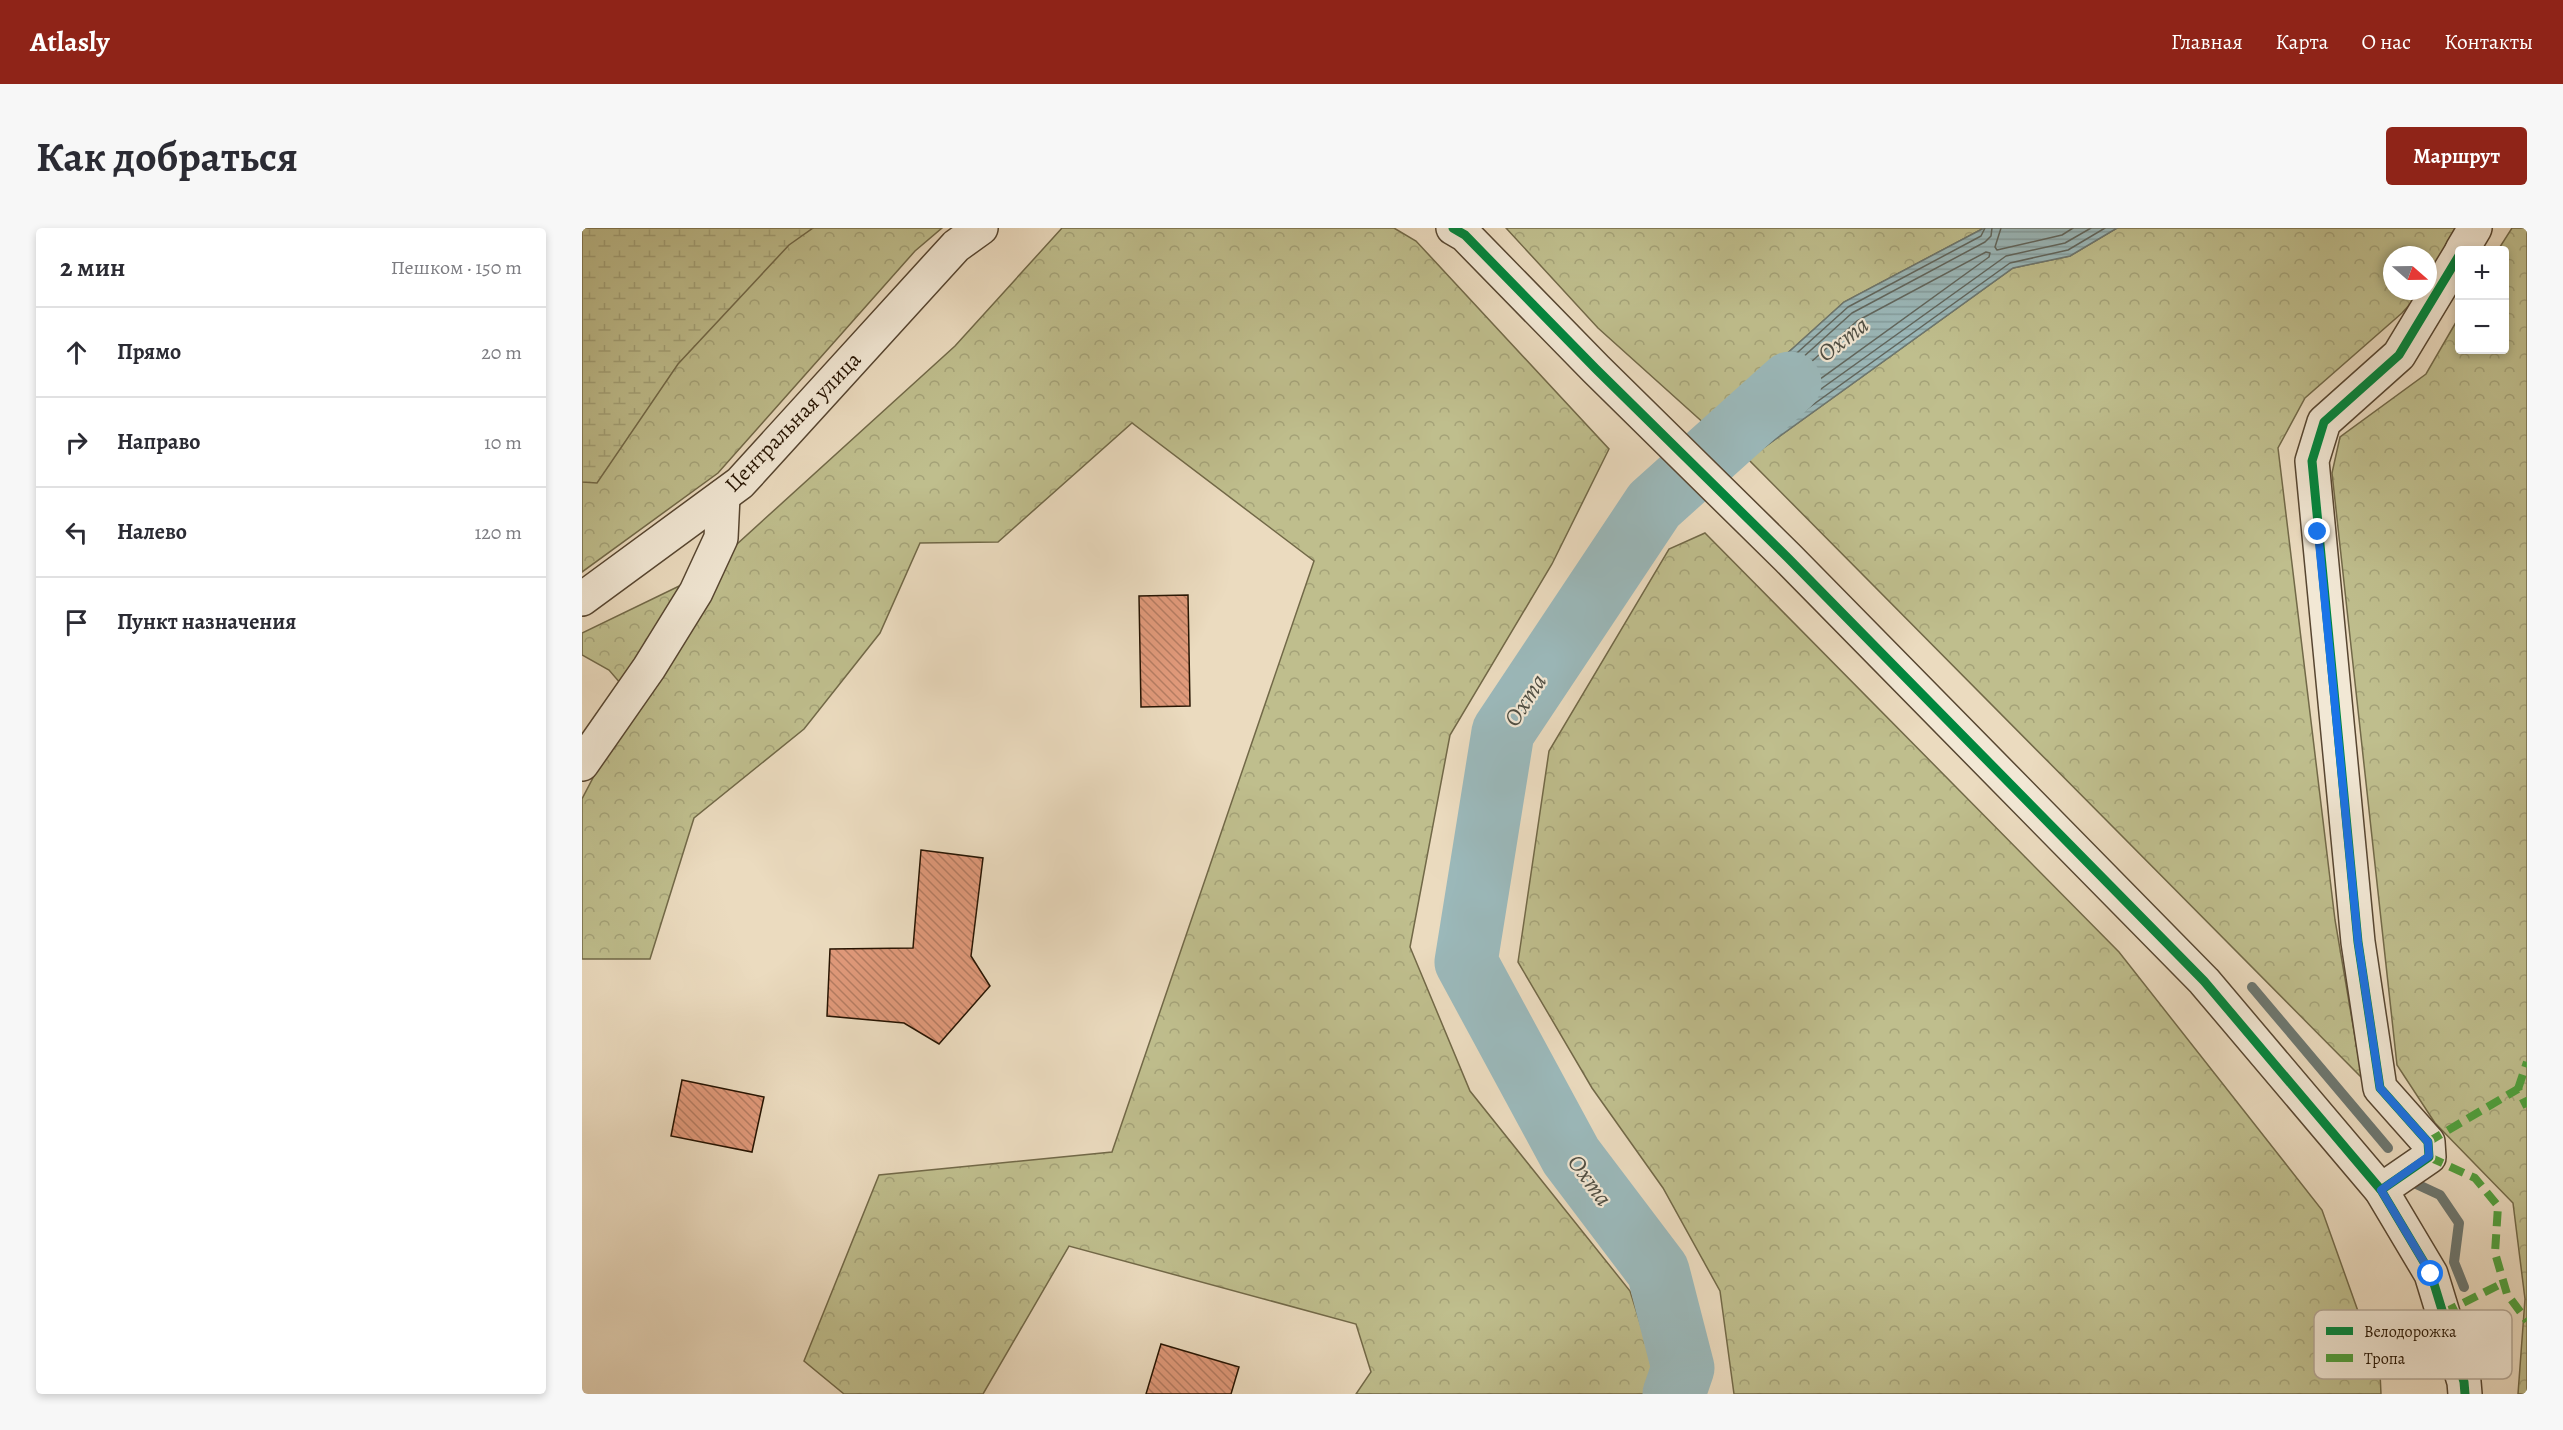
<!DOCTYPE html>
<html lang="ru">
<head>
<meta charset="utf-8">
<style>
	body { margin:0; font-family:Alegreya,serif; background:#f7f7f7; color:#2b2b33 }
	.controls { position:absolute; right:18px; top:18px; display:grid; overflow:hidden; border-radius:6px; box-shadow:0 3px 9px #0003 }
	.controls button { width:54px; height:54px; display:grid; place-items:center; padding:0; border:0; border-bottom:2px solid #e1e1e2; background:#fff; color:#2b2b33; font:30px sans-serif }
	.compass { position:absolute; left:1801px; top:18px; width:54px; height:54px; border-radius:50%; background:#fff; box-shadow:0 3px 9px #0003; rotate:110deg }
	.stop { position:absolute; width:18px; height:18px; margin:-14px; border:4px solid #1a73e8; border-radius:50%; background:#fff }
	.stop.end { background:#1a73e8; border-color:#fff; box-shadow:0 2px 6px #0008 }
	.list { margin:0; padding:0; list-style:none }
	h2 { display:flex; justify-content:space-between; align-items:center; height:78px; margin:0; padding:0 24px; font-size:26px }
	h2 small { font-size:20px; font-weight:400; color:#7c7c81 }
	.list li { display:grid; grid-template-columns:39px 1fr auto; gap:18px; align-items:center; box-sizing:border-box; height:90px; padding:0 24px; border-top:2px solid #e1e1e2 }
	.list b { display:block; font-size:22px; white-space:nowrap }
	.list em { font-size:20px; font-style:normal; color:#7c7c81 }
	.icon { flex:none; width:33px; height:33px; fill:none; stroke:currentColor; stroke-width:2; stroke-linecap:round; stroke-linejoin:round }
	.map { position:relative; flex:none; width:1945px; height:1166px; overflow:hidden; border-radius:6px }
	header { display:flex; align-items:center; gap:36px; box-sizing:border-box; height:84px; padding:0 30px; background:#8f2418; color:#fff }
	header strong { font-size:28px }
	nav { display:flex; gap:33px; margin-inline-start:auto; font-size:21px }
	.intro { display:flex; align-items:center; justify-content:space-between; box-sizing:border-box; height:144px; padding:0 36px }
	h1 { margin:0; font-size:42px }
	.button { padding:15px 27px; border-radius:6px; background:#8f2418; color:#fff; font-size:21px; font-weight:700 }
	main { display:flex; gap:36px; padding:0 36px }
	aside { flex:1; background:#fff; border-radius:6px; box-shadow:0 3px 9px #0003 }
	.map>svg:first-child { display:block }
</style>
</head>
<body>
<header>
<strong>Atlasly</strong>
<nav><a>Главная</a><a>Карта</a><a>О нас</a><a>Контакты</a></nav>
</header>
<div class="intro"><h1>Как добраться</h1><a class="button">Маршрут</a></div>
<main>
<aside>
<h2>2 мин<small>Пешком · 150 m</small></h2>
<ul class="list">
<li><svg class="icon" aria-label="ahead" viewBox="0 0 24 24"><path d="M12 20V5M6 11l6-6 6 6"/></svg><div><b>Прямо</b></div><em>20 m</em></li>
<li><svg class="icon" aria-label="right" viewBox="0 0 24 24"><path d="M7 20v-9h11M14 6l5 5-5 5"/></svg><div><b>Направо</b></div><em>10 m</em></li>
<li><svg class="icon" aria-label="left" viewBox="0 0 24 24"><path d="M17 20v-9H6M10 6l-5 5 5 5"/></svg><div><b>Налево</b></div><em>120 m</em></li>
<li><svg class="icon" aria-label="arrive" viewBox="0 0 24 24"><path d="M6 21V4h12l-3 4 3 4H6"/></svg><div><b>Пункт назначения</b></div></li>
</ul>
</aside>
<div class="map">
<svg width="1945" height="1166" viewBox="0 0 1945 1166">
	<defs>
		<pattern id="forest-crowns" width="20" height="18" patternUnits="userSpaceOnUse" patternTransform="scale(1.5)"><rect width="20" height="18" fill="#bfbe8d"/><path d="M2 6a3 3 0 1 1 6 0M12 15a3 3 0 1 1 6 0" fill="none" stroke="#a4a278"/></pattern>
		<pattern id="wetland-marsh" width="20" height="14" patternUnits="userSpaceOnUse" patternTransform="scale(1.5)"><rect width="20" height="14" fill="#bfbe8d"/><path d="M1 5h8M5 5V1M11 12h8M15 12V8" fill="none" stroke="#a4a278"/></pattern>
		<pattern id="water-rules" width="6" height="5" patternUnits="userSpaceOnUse" patternTransform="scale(1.5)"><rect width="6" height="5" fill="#9bb9bb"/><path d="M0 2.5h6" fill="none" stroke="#859e9f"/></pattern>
		<pattern id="building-back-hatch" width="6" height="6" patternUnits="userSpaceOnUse" patternTransform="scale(1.5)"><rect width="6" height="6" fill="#e0997a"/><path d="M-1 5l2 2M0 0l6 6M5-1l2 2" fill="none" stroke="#b57c62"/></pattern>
	</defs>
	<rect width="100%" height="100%" fill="#ebdbbf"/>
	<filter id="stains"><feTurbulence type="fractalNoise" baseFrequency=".00333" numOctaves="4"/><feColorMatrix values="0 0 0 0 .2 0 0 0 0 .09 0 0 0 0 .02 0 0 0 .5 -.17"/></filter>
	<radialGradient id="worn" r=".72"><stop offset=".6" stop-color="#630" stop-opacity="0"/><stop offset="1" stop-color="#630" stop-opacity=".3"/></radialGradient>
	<g fill="url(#forest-crowns)" stroke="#726948" stroke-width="1.5">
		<path d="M0,0H360L333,23L136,245L0,344Z"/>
		<path d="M480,0H812L834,13L1027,221L970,336L868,507L828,719L888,863L1048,1063L1072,1139L1062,1166H774L789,1144L774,1096L487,1018L401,1166H262L222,1133L297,947L530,924L732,333L550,195L416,314L338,315L298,405L222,501L112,590L68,731H0V571L52,471L27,442L0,427V405L122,346L373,118Z"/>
		<path d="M924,0H1402L1262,74L1125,198L1016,100Z"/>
		<path d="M1535,0H1892L1846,56V27H1810V63H1840L1820,85L1723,170L1696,220L1753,692L1780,850L1166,231L1431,40L1488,28Z"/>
		<path d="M1930,0H1945V1166H1936L1943,1071L1931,975L1853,895L1815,837L1750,245L1758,209L1844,146L1877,89L1878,122H1922V22H1916Z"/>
		<path d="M1123,305L1537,724L1740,982L1798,1145L1799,1166H1152L1138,1063L1081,960L1010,860L936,734L967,523L1087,321Z"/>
	</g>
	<path fill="url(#wetland-marsh)" stroke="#726948" stroke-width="1.5" d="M0,0H231L207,17L96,136L15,255L0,254Z"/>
	<path fill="url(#water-rules)" stroke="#6c7771" stroke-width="1.5" d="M1402,0H1535L1488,28L1431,40L1166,231L1125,198L1262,74Z"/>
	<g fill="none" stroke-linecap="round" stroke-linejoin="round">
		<g stroke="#60665e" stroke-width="1.5">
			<path d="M1403,0L1399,8L1266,79L1137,195L1136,199L1168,222L1428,35L1486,22L1523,0"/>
			<path d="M1410,0L1409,8L1403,14L1270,85L1148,195V199L1168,212L1424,28L1483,15L1509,0"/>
			<path d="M1419,0L1413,19L1415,22L1480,7L1491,0"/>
			<path d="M1404,24L1408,25L1407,29L1169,201L1162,198V194L1275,93Z"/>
		</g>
		<g stroke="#6c7771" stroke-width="10">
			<path d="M1670,759L1806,920"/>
			<path d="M1830,954L1858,967L1877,995L1872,1034L1882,1059"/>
		</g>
		<path stroke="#9bb9bb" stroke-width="63" d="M1092,1166L1101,1140L1076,1043L989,928L884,734L921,504L1072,277L1208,155"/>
	</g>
	<g fill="url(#building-back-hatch)" stroke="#261402" stroke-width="1.5">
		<path d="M606,367L608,478L559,479L557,368Z"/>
		<path d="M339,622L401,630L389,728L408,758L357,816L322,795L245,788L248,721L331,720Z"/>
		<path d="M100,852L182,869L170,924L89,908Z"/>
		<path d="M579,1116L657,1139L649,1166H564Z"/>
	</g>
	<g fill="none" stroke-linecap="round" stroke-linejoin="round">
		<g stroke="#574631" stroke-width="36">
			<g id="minor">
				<path d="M871,0L883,7L1014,141L1206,330L1622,753L1799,962L1849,1046L1882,1154L1883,1166"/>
				<path d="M1880,22L1893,0"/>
				<path d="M0,371L158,255L374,18L399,0"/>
				<path d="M0,536L67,440L114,364L139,310L141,268"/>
				<path d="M1799,962L1847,929L1846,914L1798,860L1776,714L1730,233L1742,194L1817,127L1878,26"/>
			</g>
		</g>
		<use href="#minor" stroke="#f2e8d5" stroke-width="33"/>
		<g stroke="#50a03d" stroke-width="8" stroke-dasharray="15 8" stroke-linecap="butt">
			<path d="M1936,861L1945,834"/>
			<path d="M1846,914L1936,861L1945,879"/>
			<path d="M1847,929L1893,950L1916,978L1913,1025L1925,1066L1945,1093"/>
			<path d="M1861,1085L1921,1055"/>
		</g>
		<g stroke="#f2e8d5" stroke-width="13">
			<g id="cycleway">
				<path d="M871,0L883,7L1014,141L1206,330L1622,753L1799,962L1849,1046L1882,1154L1883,1166"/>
				<path d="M1799,962L1847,929L1846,914L1798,860L1776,714L1730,233L1742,194L1817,127L1878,26"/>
			</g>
		</g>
		<use href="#cycleway" stroke="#00873e" stroke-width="9"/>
	</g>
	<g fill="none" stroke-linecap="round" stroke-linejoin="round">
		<path stroke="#1a73e8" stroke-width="8" d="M1736,304L1776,714L1798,860L1846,914L1847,928L1799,962L1849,1046"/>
	</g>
	<g text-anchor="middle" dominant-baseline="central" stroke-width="4.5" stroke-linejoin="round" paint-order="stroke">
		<g font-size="22" fill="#261402" stroke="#f2e8d5">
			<text transform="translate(211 194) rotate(-46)">Центральная улица</text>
		</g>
		<g font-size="24" font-style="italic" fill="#4f4e43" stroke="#f2e8d5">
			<text transform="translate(1261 111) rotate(-38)">Охта</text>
			<text transform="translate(943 472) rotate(-57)">Охта</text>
			<text transform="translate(1008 952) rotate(54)">Охта</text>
		</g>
	</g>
	<rect x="1732" y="1082" width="198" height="69" rx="9" fill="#f2e8d5" stroke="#b5a896" stroke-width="1.5"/>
	<rect x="1744" y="1099" width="27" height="8" fill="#00873e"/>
	<rect x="1744" y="1126" width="27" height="8" fill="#50a03d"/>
	<g font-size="16" fill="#261402">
		<text x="1782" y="1109">Велодорожка</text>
		<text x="1782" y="1136">Тропа</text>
	</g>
	<rect width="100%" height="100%" filter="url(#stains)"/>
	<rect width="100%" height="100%" fill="url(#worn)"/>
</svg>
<div class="controls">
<button>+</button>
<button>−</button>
</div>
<svg class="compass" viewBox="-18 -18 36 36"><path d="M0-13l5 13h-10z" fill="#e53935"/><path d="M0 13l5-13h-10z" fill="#7c7c81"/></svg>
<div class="stop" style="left:1849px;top:1046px"></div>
<div class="stop end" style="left:1736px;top:304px"></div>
</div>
</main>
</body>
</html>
